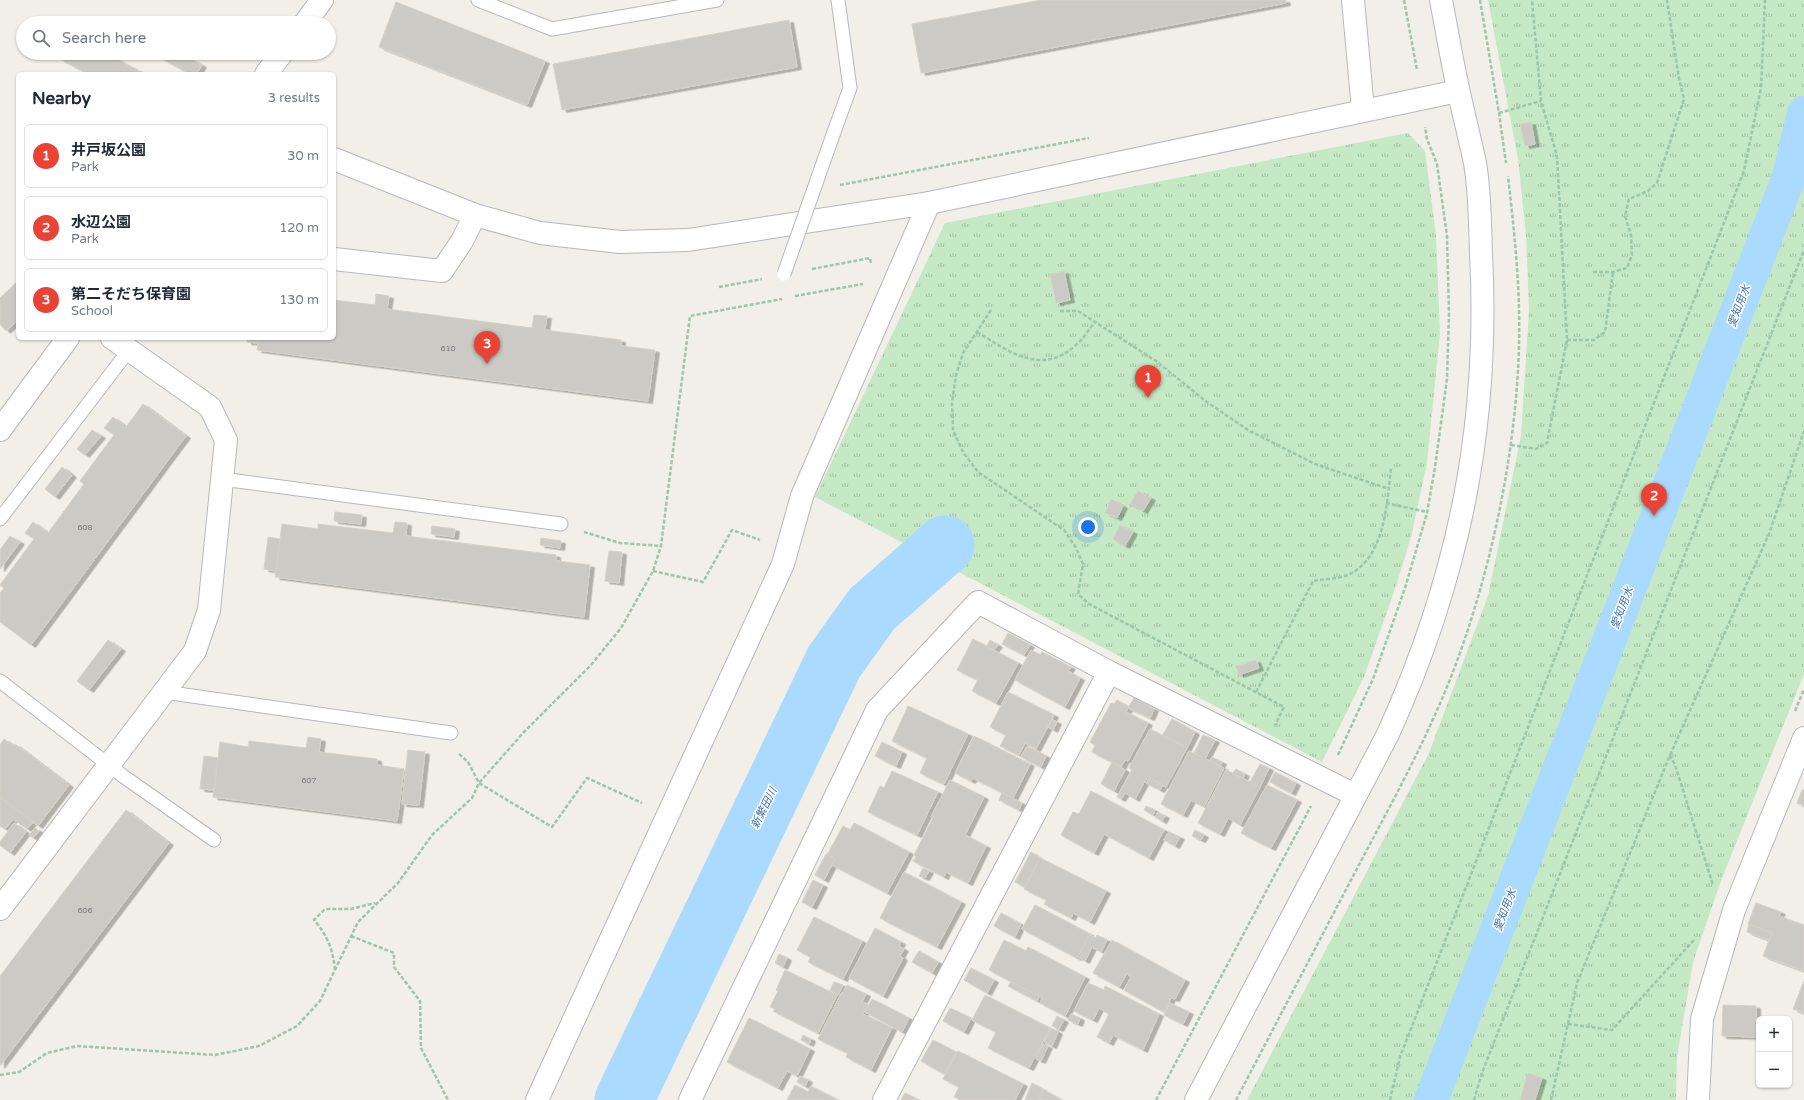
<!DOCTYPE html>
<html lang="en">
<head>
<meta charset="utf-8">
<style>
	body { margin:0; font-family:"Varela Round","Noto Sans JP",sans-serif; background:#f6f6f7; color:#1f2937 }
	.controls { position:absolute; right:12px; bottom:12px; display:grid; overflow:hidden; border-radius:6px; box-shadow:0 1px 3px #0004 }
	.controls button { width:36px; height:36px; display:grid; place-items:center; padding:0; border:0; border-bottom:1px solid #e0e1e3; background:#fff; color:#1f2937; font:20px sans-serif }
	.you { position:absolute; left:1088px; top:527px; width:14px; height:14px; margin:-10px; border:3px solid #fff; border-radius:50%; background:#1a73e8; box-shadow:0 0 0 6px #1a73e833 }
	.badge { display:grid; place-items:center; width:26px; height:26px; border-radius:50%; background:#ea4335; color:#fff; font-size:13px; font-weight:700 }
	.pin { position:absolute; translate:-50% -33px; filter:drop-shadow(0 1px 2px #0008) }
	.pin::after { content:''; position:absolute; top:21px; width:14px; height:12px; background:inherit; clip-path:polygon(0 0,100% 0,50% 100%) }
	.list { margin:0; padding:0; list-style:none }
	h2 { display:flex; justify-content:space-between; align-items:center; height:52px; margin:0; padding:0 16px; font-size:17px }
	h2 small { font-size:13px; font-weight:400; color:#747a83 }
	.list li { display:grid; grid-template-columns:26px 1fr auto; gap:12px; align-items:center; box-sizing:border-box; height:64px; margin:0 8px 8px; padding:0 8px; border:1px solid #e0e1e3; border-radius:6px }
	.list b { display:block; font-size:15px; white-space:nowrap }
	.list p { margin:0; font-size:13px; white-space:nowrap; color:#747a83 }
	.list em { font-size:13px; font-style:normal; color:#747a83 }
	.icon { flex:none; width:22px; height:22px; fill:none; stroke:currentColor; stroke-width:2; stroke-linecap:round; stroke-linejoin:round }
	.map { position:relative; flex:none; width:1804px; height:1100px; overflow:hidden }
	.search { position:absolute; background:#fff; box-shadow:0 1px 3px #0004; left:16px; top:16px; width:320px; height:44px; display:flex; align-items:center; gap:10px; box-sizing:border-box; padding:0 14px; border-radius:22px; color:#747a83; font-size:15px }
	.panel { position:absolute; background:#fff; box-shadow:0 1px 3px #0004; left:16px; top:72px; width:320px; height:268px; border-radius:6px }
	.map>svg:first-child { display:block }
</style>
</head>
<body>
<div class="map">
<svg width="1804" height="1100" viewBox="0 0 1804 1100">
	<defs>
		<pattern id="park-tufts" width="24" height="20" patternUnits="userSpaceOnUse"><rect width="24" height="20" fill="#c5e8c5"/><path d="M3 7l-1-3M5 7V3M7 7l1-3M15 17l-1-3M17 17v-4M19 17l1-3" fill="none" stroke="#a3c0a4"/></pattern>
		<filter id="shadow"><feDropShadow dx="4.5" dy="2.5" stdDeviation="0" flood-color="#0004"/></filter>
	</defs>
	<rect width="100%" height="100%" fill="#f1efe8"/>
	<g fill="url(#park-tufts)">
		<path d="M1488,0H1804V674L1722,878L1693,962L1677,1057L1676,1100H1247L1429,753L1488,596L1521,436L1529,310L1526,235L1518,159Z"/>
		<path d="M1408,133L1425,151L1436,236L1440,333L1427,463L1411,537L1396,586L1364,677L1322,762L815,497L945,223Z"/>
	</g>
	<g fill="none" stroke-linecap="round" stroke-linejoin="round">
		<path stroke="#aadaff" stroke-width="34" d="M1431,1100L1789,177L1804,113"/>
		<path stroke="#aadaff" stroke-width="59" d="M624,1100L834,662L872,609L945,545"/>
	</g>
	<g fill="#cccac5" stroke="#d6d1c6" filter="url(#shadow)">
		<path d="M1041,0H1285L1286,3L921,73L912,24Z"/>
		<path d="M396,2L545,61L527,105L379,47Z"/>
		<path d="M789,20L797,67L562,110L553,64Z"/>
		<path d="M64,53H106L139,71L138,74H88L60,59Z"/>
		<path d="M158,53H180L202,65L197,74H190L157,56Z"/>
		<path d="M1531,122L1535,144L1525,146L1520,124Z"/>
		<path d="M1064,271L1070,300L1056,303L1050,274Z"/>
		<path d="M18,281V320L6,331L0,324V298Z"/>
		<path d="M376,294L389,296L387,309L532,328L534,315L547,316L545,330L621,340V346L655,350L648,401L257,350L259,338H334V300L375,305Z"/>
		<path d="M247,338H259L258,343L247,342Z"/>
		<path d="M143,404L186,436L31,645L0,622V593L4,588L0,585L34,539L25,533L33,522L48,533L84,484L80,481L114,435L104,428L113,417L126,427Z"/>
		<path d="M92,430L101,436L85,455L77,449Z"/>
		<path d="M62,467L72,475L55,497L45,489Z"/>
		<path d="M1138,491L1151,498L1143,511L1130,504Z"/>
		<path d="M1111,499L1123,506L1117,518L1105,513Z"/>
		<path d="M335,512L362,515L361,524L334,521Z"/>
		<path d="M395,522L407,523L406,536L556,555V561L590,565L584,617L275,577L282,524L318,529V524L393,533Z"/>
		<path d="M1120,525L1133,532L1125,546L1113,539Z"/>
		<path d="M432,526L455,529L454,537L431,534Z"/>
		<path d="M10,536L20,542L0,569V550Z"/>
		<path d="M268,537L280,539L276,571L264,569Z"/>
		<path d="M541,538L561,541L560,548L540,545Z"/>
		<path d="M609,551L622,552L619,583L605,581Z"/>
		<path d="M1008,633L1030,645L1024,655L1002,644Z"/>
		<path d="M973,639L1018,663L996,703L972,691L978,680L957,670Z"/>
		<path d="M108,640L121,649L89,690L77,681Z"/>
		<path d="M990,640L998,645L994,650L987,646Z"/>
		<path d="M1031,650L1040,655L1042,652L1071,667L1068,671L1080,678L1065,707L1015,680Z"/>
		<path d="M1256,660L1259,668L1239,675L1236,666Z"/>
		<path d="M1008,692L1054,715L1036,749L1025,743L1019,755L1000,746L1006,735L990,727Z"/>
		<path d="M1134,698L1154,709L1150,718L1128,708Z"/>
		<path d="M1117,700L1129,707L1126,712L1148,723L1128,761L1125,760L1121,767L1092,752L1095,745L1090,742L1111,703L1114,704Z"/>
		<path d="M908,706L968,734L944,784L920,773L927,758L892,741Z"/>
		<path d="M1052,719L1057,722L1053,730L1048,727Z"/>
		<path d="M1172,719L1195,732L1187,748L1162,736Z"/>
		<path d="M1150,729L1187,748L1166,787L1147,777L1135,799L1125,793L1121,799L1117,797L1132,770L1129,768Z"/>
		<path d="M1203,735L1215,740L1205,759L1194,753Z"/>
		<path d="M974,736L1030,764L1013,798L973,778L971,781L955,773Z"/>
		<path d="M308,737L321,739L319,752L377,759V765L404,769L397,821L213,797L220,742L248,747L249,741L306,748Z"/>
		<path d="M4,739L14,746L15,744L69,785L38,826L0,797V745Z"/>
		<path d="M882,742L902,752L896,766L875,756Z"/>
		<path d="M1027,746L1046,756L1041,767L1021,757Z"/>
		<path d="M408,750L425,752L419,805L402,804Z"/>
		<path d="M1189,751L1224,768L1204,807L1191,800L1183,815L1161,804Z"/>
		<path d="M204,756L218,758L214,790L200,789Z"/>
		<path d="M1212,757L1222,762L1220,766L1210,761Z"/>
		<path d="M1112,762L1125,770L1114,791L1101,784Z"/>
		<path d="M1260,764L1269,768L1260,787L1250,782Z"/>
		<path d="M1236,769L1245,774L1243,778L1233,773Z"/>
		<path d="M1226,770L1260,787L1240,825L1228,818L1220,834L1198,823Z"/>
		<path d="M892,771L938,792L917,835L868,812L880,786L884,788Z"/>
		<path d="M1275,772L1296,783L1291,793L1270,782Z"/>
		<path d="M1149,778L1163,785L1160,790L1146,783Z"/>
		<path d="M950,780L984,797L965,835L986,846L968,883L946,872L944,877L913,861L916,857L914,855L933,818L931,817Z"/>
		<path d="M1267,785L1297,800L1271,848L1241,833Z"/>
		<path d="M1802,790H1804V806L1797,803Z"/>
		<path d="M1091,791L1164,830L1149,858L1104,834L1094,853L1061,835L1073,812L1079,814Z"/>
		<path d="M1002,793L1022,803L1019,810L999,800Z"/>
		<path d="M0,797L33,822L27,829L13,819L5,829L0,826Z"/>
		<path d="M1146,806L1155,810L1153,815L1144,810Z"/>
		<path d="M126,810L169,843L0,1066V976Z"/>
		<path d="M1158,812L1165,816L1162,821L1155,817Z"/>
		<path d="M14,823L26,832L10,853L0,845V842Z"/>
		<path d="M854,823L909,852L887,893L832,865L835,859L827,855L843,826L850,830Z"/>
		<path d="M35,828L39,831L33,838L29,835Z"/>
		<path d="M1195,830L1204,835L1201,840L1192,836Z"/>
		<path d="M1169,832L1180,837L1175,846L1164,840Z"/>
		<path d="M1031,852L1040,858L1025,887L1015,882Z"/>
		<path d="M826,854L835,859L824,880L815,875Z"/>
		<path d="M1040,858L1106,891L1090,922L1073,913L1071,918L1044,904L1047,900L1024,889Z"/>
		<path d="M923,868L929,871L925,878L919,876Z"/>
		<path d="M904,872L961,902L937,947L880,918Z"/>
		<path d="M813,880L823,885L812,907L802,902Z"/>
		<path d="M1756,903L1781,912L1779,916L1804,925V971L1763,956L1772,933L1748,924Z"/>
		<path d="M1035,905L1090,934L1077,958L1022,929Z"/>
		<path d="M1001,913L1021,924L1015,937L994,926Z"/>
		<path d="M814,917L862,941L843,979L808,962L811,957L797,950Z"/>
		<path d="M1749,924L1772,933L1769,940L1747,932Z"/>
		<path d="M875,928L901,942L899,946L904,949L900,956L903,958L883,996L849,978Z"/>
		<path d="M1089,935L1096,938L1097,935L1107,940L1101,952L1092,947L1085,961L1078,957Z"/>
		<path d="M1004,940L1026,951L1028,947L1085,977L1065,1016L1040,1003L1042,998L989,970Z"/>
		<path d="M1112,940L1185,980L1175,999L1171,998L1164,1012L1124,990L1131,977L1127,974L1119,987L1093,973Z"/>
		<path d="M919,951L938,962L932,973L912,962Z"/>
		<path d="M779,954L787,958L783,967L775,963Z"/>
		<path d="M971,968L994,980L987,993L964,980Z"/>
		<path d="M785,970L837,995L818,1033L773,1011L775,1009L770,1007L778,991L776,990Z"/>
		<path d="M1804,981V1013L1793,1009Z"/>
		<path d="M834,982L843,985L838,995L830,990Z"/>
		<path d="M1011,982L1039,996L1037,1001L1008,986Z"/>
		<path d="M1088,983L1104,990L1105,986L1159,1014L1143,1050L1113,1035L1109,1043L1097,1037L1109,1014L1099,1008L1093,1020L1074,1011Z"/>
		<path d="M847,985L866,994L862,1002L868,1004L863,1014L892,1028L871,1070L846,1057L848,1053L818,1039L842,992L843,993Z"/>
		<path d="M985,995L1050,1028L1029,1068L988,1048L996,1032L972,1020Z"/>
		<path d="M872,999L909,1018L902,1032L865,1012Z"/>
		<path d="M1170,1003L1189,1012L1183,1024L1164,1015Z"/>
		<path d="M1723,1005L1756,1006V1030H1759V1037L1722,1036Z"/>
		<path d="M950,1008L971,1018L964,1032L943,1021Z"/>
		<path d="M1071,1014L1080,1018L1078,1024L1068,1020Z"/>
		<path d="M1057,1016L1064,1020L1059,1029L1052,1026Z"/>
		<path d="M749,1018L810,1049L797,1076L787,1071L778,1088L727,1062Z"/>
		<path d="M1052,1028L1058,1032L1052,1046L1044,1042Z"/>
		<path d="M803,1035L811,1039L809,1044L801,1040Z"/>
		<path d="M933,1040L956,1052L944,1074L921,1061Z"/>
		<path d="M1043,1044L1048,1046L1041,1061L1036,1059Z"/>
		<path d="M958,1051L1023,1084L1015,1100H961L954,1097L959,1087L943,1079Z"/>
		<path d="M1528,1073L1542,1078L1535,1100H1520Z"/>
		<path d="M800,1076L808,1080L805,1086L797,1082Z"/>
		<path d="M1032,1083L1043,1089L1037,1100H1025Z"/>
		<path d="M795,1085L808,1092L811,1086L838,1100H787Z"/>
		<path d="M1044,1090L1062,1100H1039Z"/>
		<path d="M905,1093L919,1100H901Z"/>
	</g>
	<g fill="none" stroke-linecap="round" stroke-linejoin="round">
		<g stroke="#b5b8bc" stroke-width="15">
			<g id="service">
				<path d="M478,0L552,29L717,0"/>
				<path d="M834,132L850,88L838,0"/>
				<path d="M222,479L561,524"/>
				<path d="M0,519L129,350"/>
				<path d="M0,681L123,776L214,840"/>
				<path d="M164,692L451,733"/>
			</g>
		</g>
		<g stroke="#b5b8bc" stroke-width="24">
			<g id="minor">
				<path d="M1353,0L1363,110"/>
				<path d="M305,23L322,0"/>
				<path d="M266,74L282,53"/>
				<path d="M334,159L475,215L540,233L620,242L688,240L929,203L1458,91"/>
				<path d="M334,259L442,271L462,241L475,215"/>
				<path d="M0,430L68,338"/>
				<path d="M0,909L195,651L209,610L226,440L210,407L112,338"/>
				<path d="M537,1100L783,564L802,496L929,203"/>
				<path d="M690,1100L877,710L978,602L1109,672L1355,795"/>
				<path d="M884,1100L1109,672"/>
				<path d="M1698,1100L1702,1019L1734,910L1804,738"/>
			</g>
		</g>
		<g stroke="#b5b8bc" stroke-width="24">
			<path id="tertiary" d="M1196,1100L1388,734C1459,578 1490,425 1481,253C1480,224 1480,192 1475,163C1470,139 1464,116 1459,93C1452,62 1447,31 1441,0"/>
		</g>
		<g stroke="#9cc7a9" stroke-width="2.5" stroke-dasharray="4 2" stroke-linecap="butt">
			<path d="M1404,0L1417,70"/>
			<path d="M1480,0L1499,113L1506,163"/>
			<path d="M1499,113L1541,101"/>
			<path d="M840,185L1089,138"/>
			<path d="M812,269L870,258L871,264"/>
			<path d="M1593,272H1613L1627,268L1632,255L1631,235L1625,216L1629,199L1648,191L1657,183L1684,99L1679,79L1667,0"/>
			<path d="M719,287L762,279"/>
			<path d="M795,296L863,284"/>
			<path d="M991,310L963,353L956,375L952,403L953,430L963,452L978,472L1064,530L1075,546L1083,564L1078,594L1089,604L1284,707L1275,725"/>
			<path d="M1060,311H1078L1156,361L1207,402L1248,430L1315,464L1389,489"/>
			<path d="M977,332C1010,352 1042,377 1077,344C1084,338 1089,329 1095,322"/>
			<path d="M1567,340H1594L1605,332L1613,272"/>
			<path d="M1511,445L1536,449L1547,443L1567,340L1557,156L1541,101L1532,0"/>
			<path d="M1386,503L1427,512"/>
			<path d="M584,532L620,543L661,546"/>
			<path d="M653,571L703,582L732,530L760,540"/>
			<path d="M1256,692L1313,581C1324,579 1340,579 1350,574C1385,556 1387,503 1391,468"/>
			<path d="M1795,711L1804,689"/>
			<path d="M459,754L468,762L479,783L552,827L587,778L642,803"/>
			<path d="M1338,755L1373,679L1405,588L1427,513L1435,467L1447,379L1449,314L1447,236L1437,164L1427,139L1425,127"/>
			<path d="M1670,755L1675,765L1713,885"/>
			<path d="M351,936L394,953V967L420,1001L421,1048L448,1100"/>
			<path d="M335,970C333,949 327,935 314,920L325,909H351L375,903"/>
			<path d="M1568,1024L1612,1030L1695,939"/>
			<path d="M0,1075L19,1072L47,1053L77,1046L215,1055L259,1046L297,1026L320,1001L358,922L398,883L432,835L472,798L479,783L523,733L591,665L621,628L653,571L661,546L690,316L782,299"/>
			<path d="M1156,1100L1311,806"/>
			<path d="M1236,1100C1278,1020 1320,939 1362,859C1394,799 1426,740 1451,677C1494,566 1522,428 1519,309C1518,265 1513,221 1508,176"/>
			<path d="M1390,1100L1400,1057L1744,171L1761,88L1765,0"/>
			<path d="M1474,1100L1482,1073L1804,250"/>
			<path d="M1551,1100L1577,983L1670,755L1769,534L1804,431"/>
		</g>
		<use href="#service" stroke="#fff" stroke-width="13"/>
		<use href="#minor" stroke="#fff" stroke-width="22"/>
		<use href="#tertiary" stroke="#fff" stroke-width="22"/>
		<g stroke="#b5b8bc" stroke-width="15" stroke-linecap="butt">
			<path id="service-bridge" d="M784,274L834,132"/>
		</g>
		<use href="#service-bridge" stroke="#fff" stroke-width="13"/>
	</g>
	<g text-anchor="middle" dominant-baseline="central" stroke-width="3" stroke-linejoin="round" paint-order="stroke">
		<g font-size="8" fill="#7a7d7f">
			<text x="448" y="348">610</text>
			<text x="85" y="527">608</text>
			<text x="309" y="780">607</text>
			<text x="85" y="910">606</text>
		</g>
		<g font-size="11" font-style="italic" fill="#4174aa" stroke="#fff">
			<text transform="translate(1739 306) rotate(-69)">愛知用水</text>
			<text transform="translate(1622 608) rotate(-69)">愛知用水</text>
			<text transform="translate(764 808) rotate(-64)">新繁田川</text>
			<text transform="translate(1505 910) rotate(-69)">愛知用水</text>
		</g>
	</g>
</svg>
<div class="controls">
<button>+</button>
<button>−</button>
</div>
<div class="you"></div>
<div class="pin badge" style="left:1148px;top:398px">1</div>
<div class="pin badge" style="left:1654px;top:516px">2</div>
<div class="pin badge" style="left:487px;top:364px">3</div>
<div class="search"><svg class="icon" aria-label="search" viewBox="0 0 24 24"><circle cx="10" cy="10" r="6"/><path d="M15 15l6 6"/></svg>Search here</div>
<section class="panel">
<h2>Nearby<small>3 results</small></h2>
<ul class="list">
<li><span class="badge">1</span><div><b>井戸坂公園</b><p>Park</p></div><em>30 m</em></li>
<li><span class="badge">2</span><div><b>水辺公園</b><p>Park</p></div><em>120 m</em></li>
<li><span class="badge">3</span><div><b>第二そだち保育園</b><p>School</p></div><em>130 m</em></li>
</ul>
</section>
</div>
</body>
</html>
